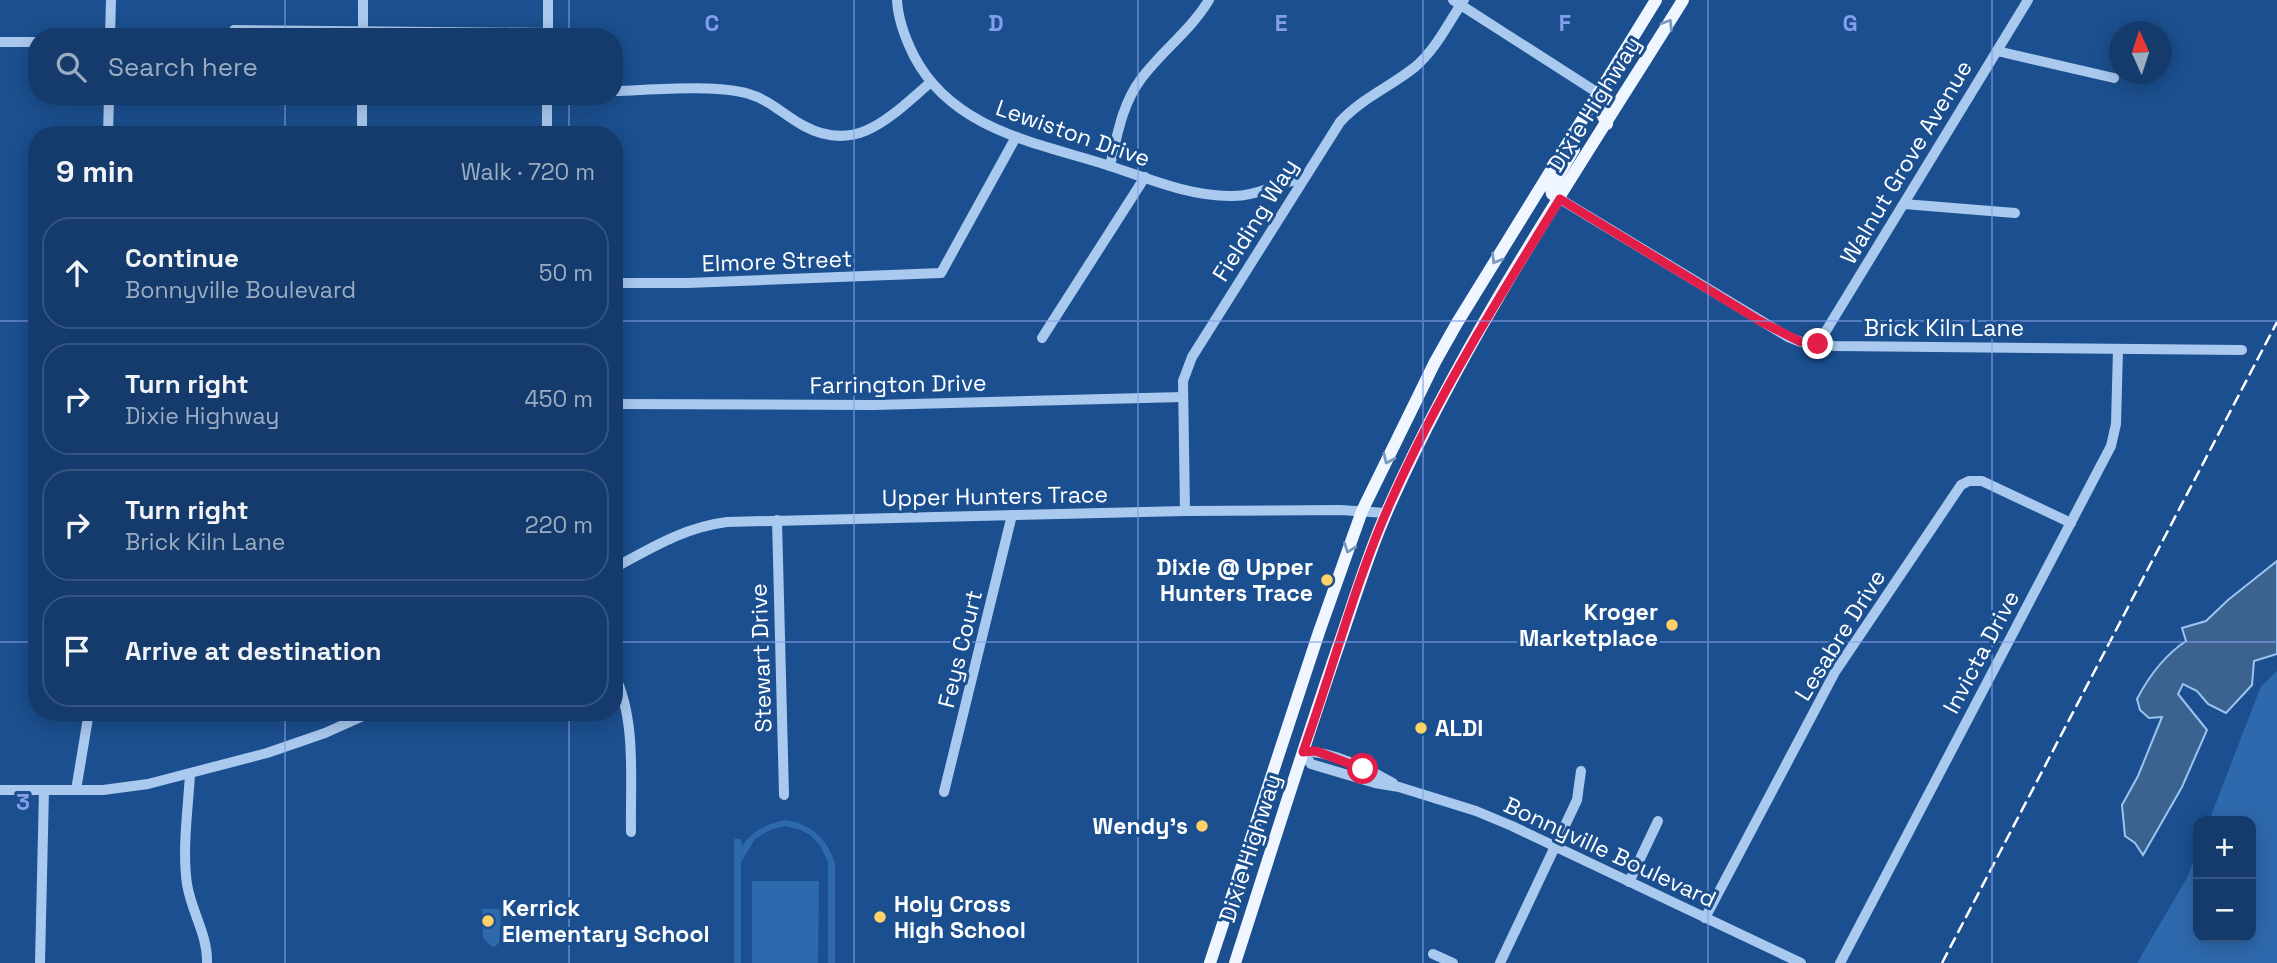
<!DOCTYPE html>
<html lang="en">
<head>
<meta charset="utf-8">
<style>
	body { margin:0; font-family:"Space Grotesk",sans-serif; background:#214673; color:#f1f3f6 }
	.controls { position:absolute; right:21px; bottom:21px; display:grid; overflow:hidden; border-radius:14px; box-shadow:0 4px 18px #0003 }
	.controls button { width:63px; height:63px; display:grid; place-items:center; padding:0; border:0; border-bottom:2px solid #33557e; background:#143b6b; color:#f1f3f6; font:35px sans-serif }
	.compass { position:absolute; left:2109px; top:21px; width:63px; height:63px; border-radius:50%; background:#143b6b; box-shadow:0 4px 18px #0003; rotate:357deg }
	.stop { position:absolute; width:21px; height:21px; margin:-16px; border:5px solid #e11d48; border-radius:50%; background:#fff }
	.stop.end { background:#e11d48; border-color:#fff; box-shadow:0 2px 7px #0008 }
	.list { margin:0; padding:0; list-style:none }
	h2 { display:flex; justify-content:space-between; align-items:center; height:91px; margin:0; padding:0 28px; font-size:30px }
	h2 small { font-size:23px; font-weight:400; color:#9dadc1 }
	.list li { display:grid; grid-template-columns:46px 1fr auto; gap:21px; align-items:center; box-sizing:border-box; height:112px; margin:0 14px 14px; padding:0 14px; border:2px solid #33557e; border-radius:28px }
	.list b { display:block; font-size:26px; white-space:nowrap }
	.list p { margin:0; font-size:23px; white-space:nowrap; color:#9dadc1 }
	.list em { font-size:23px; font-style:normal; color:#9dadc1 }
	.icon { flex:none; width:38px; height:38px; fill:none; stroke:currentColor; stroke-width:2; stroke-linecap:round; stroke-linejoin:round }
	.map { position:relative; flex:none; width:2277px; height:963px; overflow:hidden }
	.search { position:absolute; background:#143b6b; box-shadow:0 4px 18px #0003; left:28px; top:28px; width:595px; height:77px; display:flex; align-items:center; gap:18px; box-sizing:border-box; padding:0 24px; border-radius:28px; color:#9dadc1; font-size:26px }
	.panel { position:absolute; background:#143b6b; box-shadow:0 4px 18px #0003; left:28px; top:126px; width:595px; height:595px; border-radius:28px }
	.map>svg:first-child { display:block }
</style>
</head>
<body>
<div class="map">
<svg width="2277" height="963" viewBox="0 0 2277 963">
	<rect width="100%" height="100%" fill="#1b4f8f"/>
	<g fill="#2e69ad">
		<path d="M2277,671V963H2137L2188,876L2198,849V937H2251V821H2209L2261,686Z"/>
		<path d="M785,820C812,824 826,838 835,863V963H828V862L820,845L811,836L801,830L785,826L770,830L755,839L741,862V963H734V839H741L742,846C753,830 766,824 785,820Z"/>
		<path d="M752,881H819L818,963H752Z"/>
		<path d="M482,909H499L501,913L499,943L494,947L491,946L483,938Z"/>
	</g>
	<path fill="#3c6290" stroke="#9cc4f0" stroke-width="2" d="M2277,561V654L2254,661L2252,685L2226,713L2208,704L2197,691L2183,684L2178,694L2207,730L2182,787L2143,855L2135,843L2125,836L2122,805L2138,776L2162,717L2149,718L2140,710L2137,699C2149,676 2165,655 2186,641L2182,628L2206,621L2228,600Z"/>
	<g fill="none" stroke-linecap="round" stroke-linejoin="round">
		<g stroke="#a9c9ee" stroke-width="10">
			<path d="M897,0C898,20 905,38 914,56C952,129 1034,142 1107,165C1147,178 1188,196 1230,196C1256,197 1278,182 1302,179"/>
			<path d="M1453,0L1598,93"/>
			<path d="M234,30L548,33"/>
			<path d="M110,37L111,0"/>
			<path d="M363,37V0"/>
			<path d="M548,37V0"/>
			<path d="M0,42H37"/>
			<path d="M1997,51L2114,78"/>
			<path d="M614,91C652,90 715,84 749,94C770,100 785,116 804,126C858,155 892,115 931,82"/>
			<path d="M108,135L109,96"/>
			<path d="M362,135V96"/>
			<path d="M547,135V96"/>
			<path d="M1110,166C1117,136 1122,104 1141,79C1162,51 1191,30 1209,0"/>
			<path d="M1560,199L1788,337L1801,342L1835,346L2242,350"/>
			<path d="M1904,204L2015,213"/>
			<path d="M614,283H688L941,273L1016,137"/>
			<path d="M1042,338L1145,177"/>
			<path d="M1818,344L2028,0"/>
			<path d="M614,404L874,405L1183,397"/>
			<path d="M1185,511L1183,381L1192,357L1340,122C1362,98 1390,87 1415,67C1437,48 1448,23 1464,0"/>
			<path d="M777,520L784,795"/>
			<path d="M614,568C651,548 685,527 727,522L1185,511L1340,510L1386,513"/>
			<path d="M614,674C637,720 630,782 631,832"/>
			<path d="M1303,752L1311,764L1375,783L1399,787L1476,811L1512,826L1801,963"/>
			<path d="M1303,752C1329,750 1370,770 1393,783"/>
			<path d="M190,774C188,810 182,849 187,884C191,911 208,935 207,963"/>
			<path d="M0,790H103L148,784L267,753L325,733L372,712"/>
			<path d="M76,790L89,712"/>
			<path d="M944,792L1012,515"/>
			<path d="M1629,882L1658,821"/>
			<path d="M1705,918L1835,672L1961,485L1969,481H1982L2071,523"/>
			<path d="M1433,954L1453,963"/>
			<path d="M40,963L44,790"/>
			<path d="M1500,963L1577,800L1581,771"/>
			<path d="M1840,963L2111,446L2116,424L2118,349"/>
		</g>
		<g stroke="#f0f6ff" stroke-width="12">
			<path d="M1598,93L1605,105L1601,112L1607,124"/>
			<path d="M1560,199L1552,194L1551,189L1574,149L1572,134"/>
			<path d="M1210,963L1319,632L1362,511L1435,362L1457,323L1656,0"/>
			<path d="M1235,963C1269,858 1302,751 1338,647C1355,598 1370,548 1392,500C1471,325 1582,163 1683,0"/>
		</g>
		<path stroke="#fff" stroke-width="2.5" stroke-dasharray="12 5" stroke-linecap="butt" d="M1942,963L2277,322"/>
	</g>
	<defs><path id="oneway-chevron" d="M-2-3.5L2.5 0L-2 3.5" fill="none" stroke-width="1.6" stroke-linecap="round" stroke-linejoin="round" transform="scale(1.75)"/></defs>
	<g stroke="#7b9ac1">
		<use href="#oneway-chevron" transform="translate(1668 24) rotate(-58)"/>
		<use href="#oneway-chevron" transform="translate(1496 259) rotate(121)"/>
		<use href="#oneway-chevron" transform="translate(1388 459) rotate(115)"/>
		<use href="#oneway-chevron" transform="translate(1349 548) rotate(110)"/>
	</g>
	<g fill="none" stroke-linecap="round" stroke-linejoin="round">
		<path stroke="#e11d48" stroke-width="9" d="M1363,769L1316,751L1303,752C1333,669 1355,582 1391,501C1438,395 1499,297 1560,199L1760,321L1801,342L1818,344"/>
	</g>
	<path fill="none" stroke="#839eea" stroke-width="2" stroke-opacity="0.55" d="M285,0V37M569,0V37M854,0V963M1138,0V963M1423,0V963M1708,0V963M1992,0V963M285,96V135M569,96V135M0,321H37M614,321H2277M0,642H37M614,642H2277M285,712V963M569,712V963"/>
	<g fill="#ffd166" stroke="#1b4f8f" stroke-width="2.5">
		<circle cx="1327" cy="580" r="7"/>
		<circle cx="1672" cy="625" r="7"/>
		<circle cx="1421" cy="728" r="7"/>
		<circle cx="1202" cy="826" r="7"/>
		<circle cx="880" cy="917" r="7"/>
		<circle cx="488" cy="921" r="7"/>
	</g>
	<g text-anchor="middle" dominant-baseline="central" stroke-width="6" stroke-linejoin="round" paint-order="stroke">
		<g font-size="23" fill="#fff" stroke="#1b4f8f">
			<text transform="translate(1594 104) rotate(-58)">Dixie Highway</text>
			<text transform="translate(1073 133) rotate(19)">Lewiston Drive</text>
			<text transform="translate(1906 162) rotate(-59)">Walnut Grove Avenue</text>
			<text transform="translate(1255 220) rotate(-58)">Fielding Way</text>
			<text transform="translate(777 261) rotate(-2)">Elmore Street</text>
			<text x="1944" y="328">Brick Kiln Lane</text>
			<text transform="translate(898 384) rotate(-1)">Farrington Drive</text>
			<text transform="translate(995 496) rotate(-1)">Upper Hunters Trace</text>
			<text transform="translate(1840 635) rotate(-58)">Lesabre Drive</text>
			<text transform="translate(960 649) rotate(-76)">Feys Court</text>
			<text transform="translate(1981 652) rotate(-62)">Invicta Drive</text>
			<text transform="translate(761 658) rotate(-92)">Stewart Drive</text>
			<text transform="translate(1250 848) rotate(-72)">Dixie Highway</text>
			<text transform="translate(1610 852) rotate(25)">Bonnyville Boulevard</text>
		</g>
		<g font-size="23" font-weight="bold" fill="#fff" stroke="#1b4f8f" text-anchor="end">
			<text x="1313" y="567">Dixie @ Upper<tspan x="1313" dy="26">Hunters Trace</tspan></text>
			<text x="1658" y="612">Kroger<tspan x="1658" dy="26">Marketplace</tspan></text>
			<text x="1435" y="728" text-anchor="start">ALDI</text>
			<text x="1188" y="826">Wendy's</text>
			<text x="894" y="904" text-anchor="start">Holy Cross<tspan x="894" dy="26">High School</tspan></text>
			<text x="502" y="908" text-anchor="start">Kerrick<tspan x="502" dy="26">Elementary School</tspan></text>
		</g>
	</g>
	<g font-size="23" text-anchor="middle" font-weight="bold" fill="#839eea" stroke="#1b4f8f" stroke-width="6" stroke-linejoin="round" paint-order="stroke">
		<text x="712" y="31">C</text>
		<text x="996" y="31">D</text>
		<text x="1281" y="31">E</text>
		<text x="1565" y="31">F</text>
		<text x="1850" y="31">G</text>
		<text x="23" y="810">3</text>
	</g>
</svg>
<div class="controls">
<button>+</button>
<button>−</button>
</div>
<svg class="compass" viewBox="-18 -18 36 36"><path d="M0-13l5 13h-10z" fill="#e53935"/><path d="M0 13l5-13h-10z" fill="#9dadc1"/></svg>
<div class="stop" style="left:1363px;top:769px"></div>
<div class="stop end" style="left:1818px;top:344px"></div>
<div class="search"><svg class="icon" aria-label="search" viewBox="0 0 24 24"><circle cx="10" cy="10" r="6"/><path d="M15 15l6 6"/></svg>Search here</div>
<section class="panel">
<h2>9 min<small>Walk · 720 m</small></h2>
<ul class="list">
<li><svg class="icon" aria-label="ahead" viewBox="0 0 24 24"><path d="M12 20V5M6 11l6-6 6 6"/></svg><div><b>Continue</b><p>Bonnyville Boulevard</p></div><em>50 m</em></li>
<li><svg class="icon" aria-label="right" viewBox="0 0 24 24"><path d="M7 20v-9h11M14 6l5 5-5 5"/></svg><div><b>Turn right</b><p>Dixie Highway</p></div><em>450 m</em></li>
<li><svg class="icon" aria-label="right" viewBox="0 0 24 24"><path d="M7 20v-9h11M14 6l5 5-5 5"/></svg><div><b>Turn right</b><p>Brick Kiln Lane</p></div><em>220 m</em></li>
<li><svg class="icon" aria-label="arrive" viewBox="0 0 24 24"><path d="M6 21V4h12l-3 4 3 4H6"/></svg><div><b>Arrive at destination</b></div></li>
</ul>
</section>
</div>
</body>
</html>
